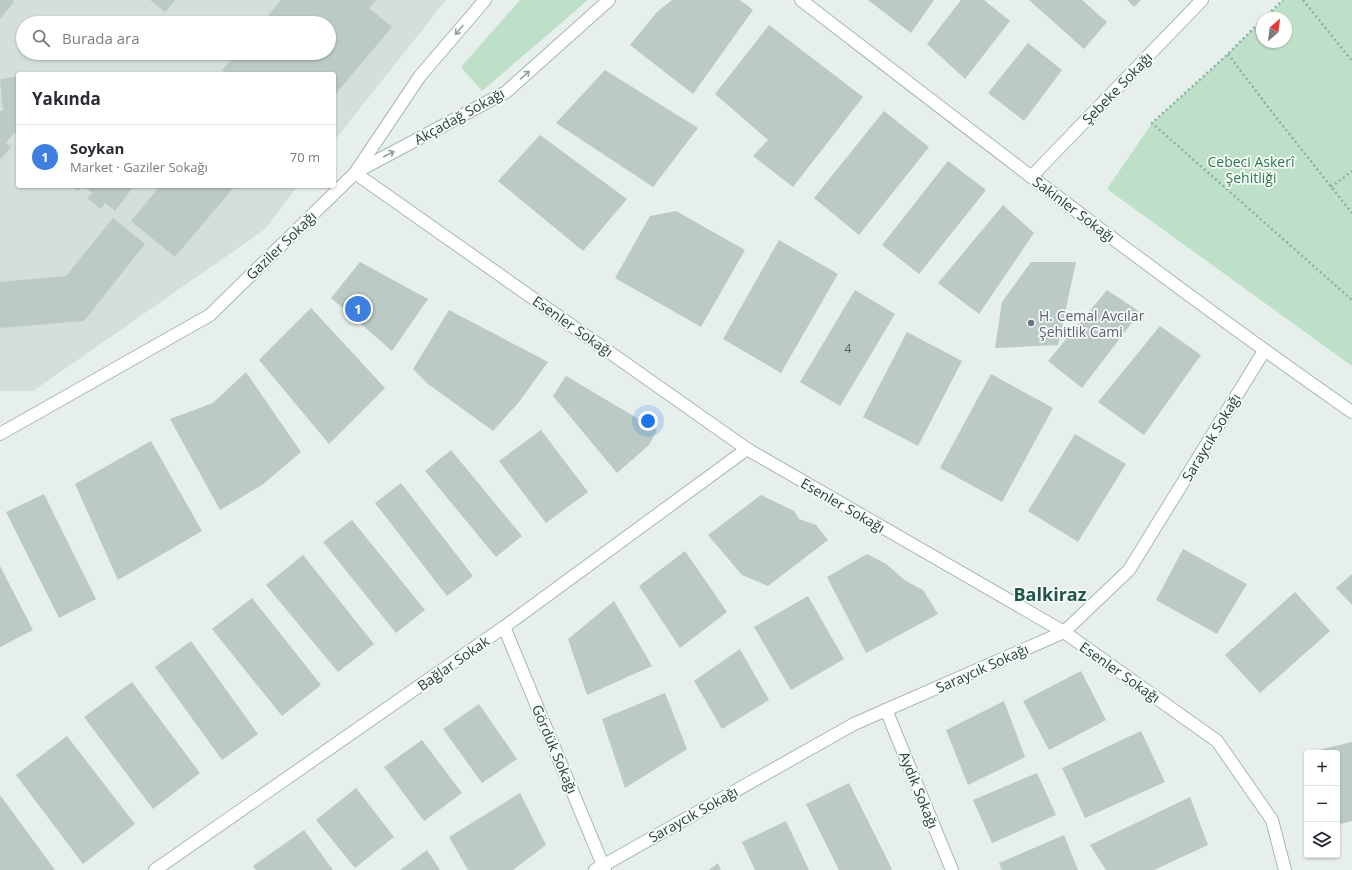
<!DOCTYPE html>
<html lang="tr">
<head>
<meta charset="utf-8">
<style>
	body { margin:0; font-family:"Open Sans",sans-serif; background:#f2f2f3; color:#2b2b33 }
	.controls { position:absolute; right:12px; bottom:12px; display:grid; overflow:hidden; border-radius:4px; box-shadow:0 1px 3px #0004 }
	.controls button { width:36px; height:36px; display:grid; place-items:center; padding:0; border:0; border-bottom:1px solid #e1e1e2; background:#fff; color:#2b2b33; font:20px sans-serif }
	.compass { position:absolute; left:1256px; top:12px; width:36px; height:36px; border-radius:50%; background:#fff; box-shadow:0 1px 3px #0004; rotate:28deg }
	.you { position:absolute; left:648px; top:421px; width:14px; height:14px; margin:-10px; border:3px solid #fff; border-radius:50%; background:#1a73e8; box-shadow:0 0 0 6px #1a73e833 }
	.badge { display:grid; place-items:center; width:26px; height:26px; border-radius:50%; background:#ea580c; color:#fff; font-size:13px; font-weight:700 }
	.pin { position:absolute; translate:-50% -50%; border:2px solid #fff; box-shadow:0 1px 4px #0006 }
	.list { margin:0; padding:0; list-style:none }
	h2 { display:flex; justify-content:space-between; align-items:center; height:52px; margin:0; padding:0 16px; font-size:17px }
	h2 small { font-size:13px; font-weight:400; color:#7c7c81 }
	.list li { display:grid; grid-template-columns:26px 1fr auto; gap:12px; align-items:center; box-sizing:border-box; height:64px; padding:0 16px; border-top:1px solid #e1e1e2 }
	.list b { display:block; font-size:15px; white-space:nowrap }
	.list p { margin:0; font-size:13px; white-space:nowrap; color:#7c7c81 }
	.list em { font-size:13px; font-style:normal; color:#7c7c81 }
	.icon { flex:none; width:22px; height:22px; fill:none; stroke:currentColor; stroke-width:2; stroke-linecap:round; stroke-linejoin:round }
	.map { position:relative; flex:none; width:1352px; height:870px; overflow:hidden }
	.search { position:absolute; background:#fff; box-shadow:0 1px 3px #0004; left:16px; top:16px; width:320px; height:44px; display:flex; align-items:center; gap:10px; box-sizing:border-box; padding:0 14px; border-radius:22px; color:#7c7c81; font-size:15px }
	.panel { position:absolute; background:#fff; box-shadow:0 1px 3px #0004; left:16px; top:72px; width:320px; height:116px; border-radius:4px }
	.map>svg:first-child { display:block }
</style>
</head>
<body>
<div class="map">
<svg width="1352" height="870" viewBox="0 0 1352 870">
	<rect width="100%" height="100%" fill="#e6efeb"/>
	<path fill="#d4dfda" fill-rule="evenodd" d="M0,0H446L334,141V74H18V186H298L264,230L33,391H0ZM23,23H329V53H23Z"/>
	<g fill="#bfe0c8">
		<path d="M520,0H588L482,91L461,67Z"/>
		<path d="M1283,0H1352V366L1107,189L1152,123L1228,54L1262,20V42H1286V18H1264Z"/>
	</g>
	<g fill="#bbcac4">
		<path d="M0,0H12L14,2L0,19Z"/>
		<path d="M150,0H175L165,12Z"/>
		<path d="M281,0H376L369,8L392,27L334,96V74H227L222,70L237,53H329V23H262Z"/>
		<path d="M672,0H740L753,10L693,94L630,45L657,12Z"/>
		<path d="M868,0H934L911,33Z"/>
		<path d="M961,0H984L1010,21L965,79L927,44Z"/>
		<path d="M1029,0H1082L1107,22L1084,49Z"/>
		<path d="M1127,0H1141L1134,7Z"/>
		<path d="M769,25L863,97L793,187L753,156L768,140L715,94Z"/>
		<path d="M1028,43L1062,70L1024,121L988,93Z"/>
		<path d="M605,70L698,128L653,187L556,123Z"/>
		<path d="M16,77L18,99V136L14,133L6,143L11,147L0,160V111H3L0,79Z"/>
		<path d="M884,111L929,147L859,235L814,198Z"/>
		<path d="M540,135L627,199L583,251L498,181Z"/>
		<path d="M948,161L986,190L919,274L882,245Z"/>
		<path d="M71,186H82L78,191Z"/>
		<path d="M83,186H134L115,211L105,203L101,209L87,198L92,193Z"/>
		<path d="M160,186H235L175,257L131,221Z"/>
		<path d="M1003,205L1034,233L979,314L938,283Z"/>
		<path d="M676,211L745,250L701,327L615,278L650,216Z"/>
		<path d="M113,218L145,244L84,321L0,328V282L66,276Z"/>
		<path d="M779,240L838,274L781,373L723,339Z"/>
		<path d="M360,262L428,299L392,351L331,298Z"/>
		<path d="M1031,262H1076L1058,345L995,348L1002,302Z"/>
		<path d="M855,290L895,314L840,406L800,382Z"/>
		<path d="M1107,290L1140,312L1082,388L1048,361Z"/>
		<path d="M311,308L385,388L329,444L259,360Z"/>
		<path d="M449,310L548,362L519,402L493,431L428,384L413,369Z"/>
		<path d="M1160,326L1201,355L1144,435L1098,402Z"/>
		<path d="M907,332L962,361L918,446L863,417Z"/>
		<path d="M246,372L301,452L262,485L220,510L170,419L213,403Z"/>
		<path d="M991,374L1053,408L1002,502L940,468Z"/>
		<path d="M566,376L657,430L649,445L617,473L553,396Z"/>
		<path d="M541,430L588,492L546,523L499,461Z"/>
		<path d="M1075,434L1126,464L1078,542L1028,511Z"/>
		<path d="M151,441L202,531L118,580L75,484Z"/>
		<path d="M451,450L522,536L496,557L425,471Z"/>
		<path d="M401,483L473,576L447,596L375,503Z"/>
		<path d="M44,494L96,599L59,618L6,512Z"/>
		<path d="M761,495L794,511L799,519L816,525L828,540L768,586L742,575L708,535Z"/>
		<path d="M352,520L425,610L396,633L323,542Z"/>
		<path d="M1183,549L1247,584L1217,634L1156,600Z"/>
		<path d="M685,551L727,612L680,648L639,586Z"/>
		<path d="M867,554L886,564L906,581L923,590L938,614L866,653L827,577Z"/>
		<path d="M303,555L374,644L338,672L266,585Z"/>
		<path d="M0,566L33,630L0,647Z"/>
		<path d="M1352,574V605L1336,588Z"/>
		<path d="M1295,592L1330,631L1260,693L1225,655Z"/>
		<path d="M808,596L844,659L791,690L754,627Z"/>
		<path d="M252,598L321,685L282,716L212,629Z"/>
		<path d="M614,601L652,666L587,695L568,639Z"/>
		<path d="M191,641L258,734L222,760L155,667Z"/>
		<path d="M740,649L769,700L722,729L694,681Z"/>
		<path d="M1081,671L1106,720L1049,750L1023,701Z"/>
		<path d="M132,682L200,773L153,809L84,717Z"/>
		<path d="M665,693L687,749L625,788L602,719Z"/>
		<path d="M1004,701L1025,757L968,785L946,730Z"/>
		<path d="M479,704L517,759L482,783L443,729Z"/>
		<path d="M1141,731L1165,782L1085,818L1062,768Z"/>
		<path d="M67,736L135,824L83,864L16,775Z"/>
		<path d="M422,740L462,793L424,821L384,767Z"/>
		<path d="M1352,742V821L1337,825V753L1310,752Z"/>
		<path d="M1037,773L1056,815L992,843L973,800Z"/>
		<path d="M849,783L892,869L890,870H839L806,804Z"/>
		<path d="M356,788L394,837L355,868L316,820Z"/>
		<path d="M520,793L546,845L513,870H468L449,837Z"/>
		<path d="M0,795L55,870H0Z"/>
		<path d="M1190,797L1208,845L1154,870H1106L1090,845Z"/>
		<path d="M786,821L809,870H755L742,842Z"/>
		<path d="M304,830L333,870H256L253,866Z"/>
		<path d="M1064,835L1078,870H1002L999,863Z"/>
		<path d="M427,850L440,870H400Z"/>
		<path d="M718,863L721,870H709Z"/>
	</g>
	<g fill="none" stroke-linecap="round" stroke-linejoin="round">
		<g stroke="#a8b8b2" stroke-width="14">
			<g id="minor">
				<path d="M801,0C983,140 1164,281 1352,412"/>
				<path d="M356,172L506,92L609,0"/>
				<path d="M355,173L747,449L1064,632L1217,741L1272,820L1285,870"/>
				<path d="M1031,177L1202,0"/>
				<path d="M0,434L210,315L355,173L420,76L485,0"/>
				<path d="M504,627L605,870"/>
				<path d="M886,710L952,870"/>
				<path d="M155,870L504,627L747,449"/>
				<path d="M595,870L854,724L1064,632L1129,570L1264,351"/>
			</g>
		</g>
		<g stroke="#86b3a5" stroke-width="2.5" stroke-dasharray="2 3" stroke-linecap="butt">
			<path d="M1303,0L1352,61"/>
			<path d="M1264,18L1283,0"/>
			<path d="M1262,20L1228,54L1152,123L1352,300"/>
			<path d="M1228,54L1275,116L1352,213"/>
			<path d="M1331,187L1352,171"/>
		</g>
		<use href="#minor" stroke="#fff" stroke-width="12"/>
	</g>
	<defs><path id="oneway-shaft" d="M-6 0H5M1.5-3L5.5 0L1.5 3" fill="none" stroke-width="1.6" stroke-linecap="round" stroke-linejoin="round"/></defs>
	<g stroke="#92a09c">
		<use href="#oneway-shaft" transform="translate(459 30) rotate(131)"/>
		<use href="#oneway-shaft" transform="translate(525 75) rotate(-42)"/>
		<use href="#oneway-shaft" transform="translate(389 154) rotate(-28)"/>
	</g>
	<circle fill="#6b7280" stroke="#f7fbf9" stroke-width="1.5" cx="1031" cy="323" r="4"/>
	<g text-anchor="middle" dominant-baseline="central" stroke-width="3.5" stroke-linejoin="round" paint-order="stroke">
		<g font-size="12" fill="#4a645c">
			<text x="848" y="348">4</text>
		</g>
		<g font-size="14" fill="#24423a" stroke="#f7fbf9">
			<text transform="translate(1117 88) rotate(-46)">Şebeke Sokağı</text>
			<text transform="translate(459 116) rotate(-29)">Akçadağ Sokağı</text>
			<text transform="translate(1074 209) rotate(37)">Sakinler Sokağı</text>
			<text transform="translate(281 245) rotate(-44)">Gaziler Sokağı</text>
			<text transform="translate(573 326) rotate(35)">Esenler Sokağı</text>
			<text transform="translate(1211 437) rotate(-59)">Saraycık Sokağı</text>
			<text transform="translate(843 505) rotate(30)">Esenler Sokağı</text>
			<text transform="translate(453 663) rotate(-35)">Bağlar Sokak</text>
			<text transform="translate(982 668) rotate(-24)">Saraycık Sokağı</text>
			<text transform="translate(1120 672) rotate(35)">Esenler Sokağı</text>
			<text transform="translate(555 749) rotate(67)">Gördük Sokağı</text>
			<text transform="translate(919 790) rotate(68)">Aydık Sokağı</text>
			<text transform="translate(693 814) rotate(-29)">Saraycık Sokağı</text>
		</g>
		<g font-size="14" fill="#2d7a4b" stroke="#f7fbf9">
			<text x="1251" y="161">Cebeci Askerî<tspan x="1251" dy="16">Şehitliği</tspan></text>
		</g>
		<g font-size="14" fill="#5b616d" stroke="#f7fbf9" text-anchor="start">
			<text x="1039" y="315">H. Cemal Avcılar<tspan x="1039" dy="16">Şehitlik Cami</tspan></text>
		</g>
		<g font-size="18" font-weight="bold" fill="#1f5548" stroke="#f7fbf9">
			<text x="1050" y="594">Balkiraz</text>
		</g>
	</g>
</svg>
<div class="controls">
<button>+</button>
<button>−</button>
<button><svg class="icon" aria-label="layers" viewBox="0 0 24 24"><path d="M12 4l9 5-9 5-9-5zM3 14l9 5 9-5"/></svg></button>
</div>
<svg class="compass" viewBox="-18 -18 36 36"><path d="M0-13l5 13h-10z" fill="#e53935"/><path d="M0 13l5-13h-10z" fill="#7c7c81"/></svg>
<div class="you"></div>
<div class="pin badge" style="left:358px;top:309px;background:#3f7fe0">1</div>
<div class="search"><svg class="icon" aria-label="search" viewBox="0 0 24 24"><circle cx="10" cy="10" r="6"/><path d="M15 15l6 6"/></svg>Burada ara</div>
<section class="panel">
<h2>Yakında<small></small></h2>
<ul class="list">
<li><span class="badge" style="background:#3f7fe0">1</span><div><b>Soykan</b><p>Market · Gaziler Sokağı</p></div><em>70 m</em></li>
</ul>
</section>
</div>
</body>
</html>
